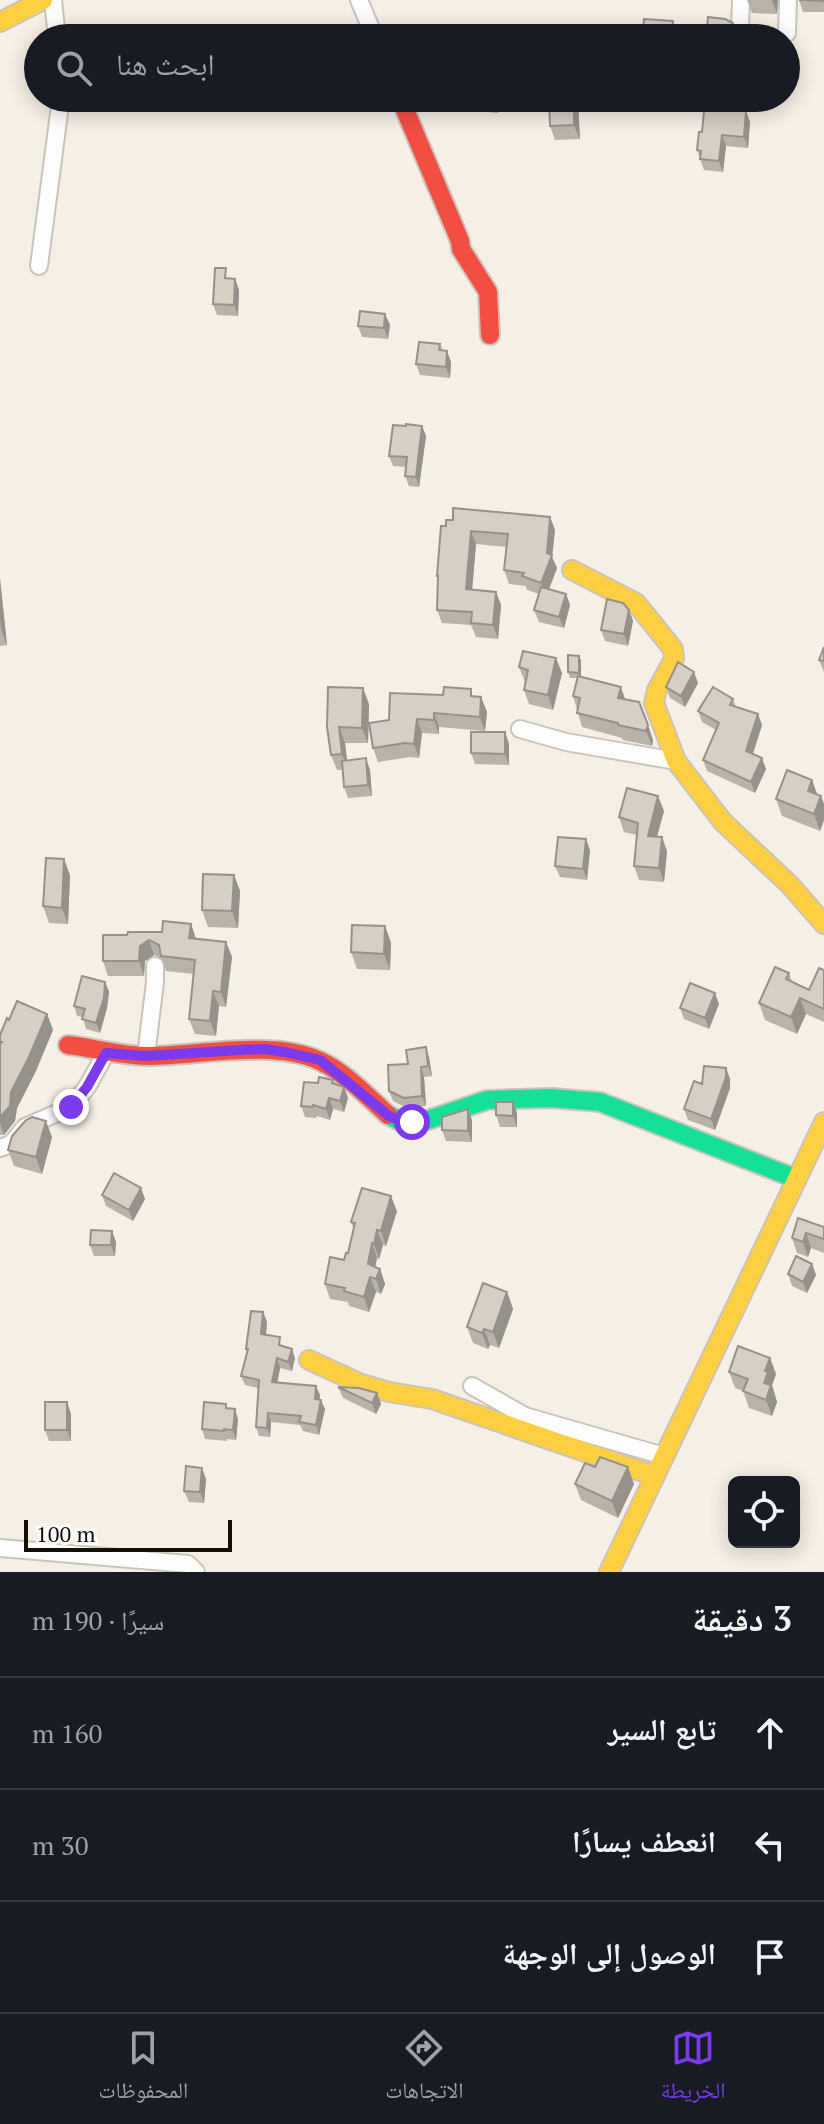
<!DOCTYPE html>
<html lang="ar">
<head>
<meta charset="utf-8">
<style>
	body { margin:0; font-family:"PT Serif","Noto Naskh Arabic",serif; background:#20242c; color:#f1f3f6; direction:rtl }
	.controls { position:absolute; right:24px; bottom:24px; display:grid; overflow:hidden; border-radius:12px; box-shadow:0 4px 20px #0003 }
	.controls button { width:72px; height:72px; display:grid; place-items:center; padding:0; border:0; border-bottom:2px solid #363941; background:#171b24; color:#f1f3f6; font:40px sans-serif }
	.scale { position:absolute; left:24px; bottom:20px; width:208px; box-sizing:border-box; padding-left:8px; border:4px solid #140e05; border-top:0; font-size:22px; line-height:28px; white-space:nowrap; color:#140e05; -webkit-text-stroke:6px #fff; paint-order:stroke }
	.stop { position:absolute; width:24px; height:24px; margin:-18px; border:6px solid #7c3aed; border-radius:50%; background:#fff }
	.stop.end { background:#7c3aed; border-color:#fff; box-shadow:0 2px 8px #0008 }
	.list { margin:0; padding:0; list-style:none }
	h2 { display:flex; justify-content:space-between; align-items:center; height:104px; margin:0; padding:0 32px; font-size:34px }
	h2 small { font-size:26px; font-weight:400; color:#9ea1a6 }
	.list li { display:grid; grid-template-columns:52px 1fr auto; gap:24px; align-items:center; box-sizing:border-box; height:112px; padding:0 32px; border-top:2px solid #363941 }
	.list b { display:block; font-size:30px; white-space:nowrap }
	.list em { font-size:26px; font-style:normal; color:#9ea1a6 }
	.icon { flex:none; width:44px; height:44px; fill:none; stroke:currentColor; stroke-width:2; stroke-linecap:round; stroke-linejoin:round }
	.map { position:relative; flex:none; width:824px; height:1572px; overflow:hidden; direction:ltr }
	.search { position:absolute; background:#171b24; box-shadow:0 4px 20px #0003; left:24px; right:24px; top:24px; height:88px; display:flex; align-items:center; gap:20px; box-sizing:border-box; padding:0 28px; border-radius:44px; color:#9ea1a6; font-size:30px }
	.sheet { height:440px; background:#171b24 }
	nav { display:flex; justify-content:space-around; align-items:center; box-sizing:border-box; height:112px; border-top:2px solid #363941; background:#171b24; font-size:22px; color:#9ea1a6 }
	nav a { display:grid; justify-items:center; gap:4px }
	nav .on { color:#7c3aed }
	.map>svg:first-child { display:block }
</style>
</head>
<body>
<div class="map">
<svg width="824" height="1572" viewBox="0 0 824 1572">
	<rect width="100%" height="100%" fill="#f6efe6"/>
	<g fill="none" stroke-linecap="round" stroke-linejoin="round">
		<g stroke="#cbc4bb" stroke-width="20">
			<g id="street">
				<path d="M53,0L57,38"/>
				<path d="M359,0L375,38"/>
				<path d="M740,29L741,0"/>
				<path d="M787,33L788,0"/>
				<path d="M39,266L61,98"/>
				<path d="M520,729L566,742L676,761"/>
				<path d="M146,1056L155,982V966"/>
				<path d="M0,1148L11,1144L25,1127L71,1107L87,1087L106,1053"/>
				<path d="M472,1386L525,1416L664,1456"/>
				<path d="M0,1548L188,1564L196,1572"/>
			</g>
		</g>
		<g stroke="#cbc4bb" stroke-width="22">
			<path id="fast" d="M388,1115L400,1121L428,1120L487,1100L551,1098L600,1102L797,1179"/>
		</g>
		<g stroke="#cbc4bb" stroke-width="22">
			<g id="slow">
				<path d="M0,22L43,0"/>
				<path d="M572,570L636,603L673,649L674,659L657,690L654,703L676,761L723,822L790,885L824,924"/>
				<path d="M309,1360L359,1383L389,1392L432,1399L655,1476"/>
				<path d="M609,1572L824,1122"/>
			</g>
		</g>
		<g stroke="#cbc4bb" stroke-width="22">
			<g id="jam">
				<path d="M400,98L460,241L461,249L488,292L490,335"/>
				<path d="M68,1045C95,1048 121,1056 148,1056C199,1056 273,1039 320,1061C346,1073 367,1096 388,1115"/>
			</g>
		</g>
		<use href="#street" stroke="#fefdfb" stroke-width="16"/>
		<use href="#fast" stroke="#16e098" stroke-width="18"/>
		<use href="#slow" stroke="#ffcf43" stroke-width="18"/>
		<use href="#jam" stroke="#f24e42" stroke-width="18"/>
	</g>
	<g fill="#b9b2a9">
		<path d="M747,0H778L777,14L752,13Z"/>
		<path d="M799,0H824V12H803Z"/>
		<path d="M500,98L498,113L476,111L472,100Z"/>
		<path d="M547,98H643L642,104L604,100V102H578L580,139L555,140L550,126L548,102Z"/>
		<path d="M681,98H710L709,101L725,102L728,110L746,111L750,122L748,148L726,146L723,172L704,170L697,150L702,132L705,105L683,103Z"/>
		<path d="M229,278L235,279L239,290L238,316L217,315L213,304Z"/>
		<path d="M385,314L390,325L388,339L362,337L358,326Z"/>
		<path d="M440,344L443,351L451,362L450,378L420,375L416,364Z"/>
		<path d="M406,426H422L426,436L419,487L409,486L405,476L406,467L393,466L389,456Z"/>
		<path d="M550,517L555,530L552,557L557,568L549,589L566,594L570,605L564,628L539,622L534,610L539,594L527,590L526,586L509,584L504,570L506,547L476,544L472,590L496,592L501,605L498,639L476,637L471,625L442,623L437,610L438,580L437,576L446,526Z"/>
		<path d="M0,579L7,645L0,646Z"/>
		<path d="M629,610L633,621L628,646L605,641L601,630Z"/>
		<path d="M824,647V672L819,660Z"/>
		<path d="M579,656L581,661V677L625,699L653,740L652,746L623,740L622,738L582,727L573,696L577,678H570L568,672Z"/>
		<path d="M519,667L562,673L553,710L529,704L524,690L525,682Z"/>
		<path d="M698,683L685,707L670,698L666,687Z"/>
		<path d="M474,697H481L487,712L485,731L439,727V734L422,733L419,758L410,757L378,762L373,748L389,720Z"/>
		<path d="M733,699L736,707L762,725L753,754L766,769L755,793L707,771L703,760L716,730L702,722L698,711Z"/>
		<path d="M369,704L368,743H345L347,760L370,770L372,796L348,798L344,787L342,770H337L331,755L327,727Z"/>
		<path d="M505,732L509,744V765L475,764L471,753Z"/>
		<path d="M812,780L817,794L821,796L824,804V820L820,831L782,816L776,799Z"/>
		<path d="M664,811L657,837L667,851L664,882L639,880L634,866L637,835L624,832L619,817Z"/>
		<path d="M590,850L587,880L560,877L555,866Z"/>
		<path d="M70,875L68,924L49,923L43,906Z"/>
		<path d="M234,875L240,891L238,928L208,927L202,910Z"/>
		<path d="M191,924L196,939L226,942L232,957L226,1007L219,1006L216,1036L195,1034L189,1019L194,974L166,971L162,959L154,955L145,961L144,976H108L103,961L127,935L162,932Z"/>
		<path d="M385,926L391,943L390,970L357,969L351,952Z"/>
		<path d="M824,970V1022L806,1014L797,1034L765,1020L759,1003L789,973L792,982L809,990Z"/>
		<path d="M105,982L109,992L107,1008L100,1033L86,1029L83,1017L77,1016L74,1006Z"/>
		<path d="M719,1004L709,1029L684,1019L680,1008Z"/>
		<path d="M47,1014L53,1030L35,1073L17,1108L15,1121L4,1135H0V1035L9,1020Z"/>
		<path d="M429,1057L432,1076L424,1077L426,1106L407,1108L393,1101L389,1091L408,1064Z"/>
		<path d="M726,1068L730,1079V1088L715,1130L688,1120L684,1109L702,1084Z"/>
		<path d="M333,1080L334,1084L344,1087L348,1098L344,1112L333,1109L330,1120L317,1116L316,1118L305,1117L301,1106L318,1083Z"/>
		<path d="M513,1102L517,1113V1127H500L496,1115Z"/>
		<path d="M472,1120V1142L446,1141L442,1130Z"/>
		<path d="M52,1137L42,1174L14,1166L8,1150Z"/>
		<path d="M102,1195L145,1199L133,1221L106,1206Z"/>
		<path d="M397,1211L386,1246L383,1245L379,1259L377,1258L375,1267L380,1269L385,1284L381,1294L376,1292L369,1312L349,1306L348,1302L330,1299L325,1284L348,1253L354,1229L351,1222Z"/>
		<path d="M824,1227V1253L811,1248L808,1257L797,1253L792,1238Z"/>
		<path d="M116,1242L115,1256H94L90,1245Z"/>
		<path d="M812,1264L816,1275L807,1293L792,1286L788,1274Z"/>
		<path d="M507,1292L513,1309L499,1348L490,1345L488,1349L473,1343L467,1327Z"/>
		<path d="M263,1312L267,1322L266,1335L284,1347L295,1358L292,1371L280,1368L277,1382L320,1395L319,1400L325,1409L319,1435L303,1431L300,1425L271,1422L270,1437L259,1436L256,1427L258,1388L245,1385L241,1376L247,1352L246,1349Z"/>
		<path d="M770,1358L776,1374L772,1385L777,1402L772,1416L749,1408L743,1391L735,1388L729,1372Z"/>
		<path d="M338,1387L377,1393L381,1404L376,1414L343,1398Z"/>
		<path d="M227,1408L238,1419L236,1440L227,1439V1441L205,1439L202,1429Z"/>
		<path d="M71,1414V1441H49L45,1430Z"/>
		<path d="M206,1479L204,1503L189,1502L184,1491Z"/>
		<path d="M575,1484H634L618,1518L581,1500Z"/>
	</g>
	<g fill="#96918a">
		<path d="M772,0H778L777,14Z"/>
		<path d="M673,21L679,38H672Z"/>
		<path d="M733,23L738,38H731Z"/>
		<path d="M495,98H500L498,113L494,102Z"/>
		<path d="M574,98H577L578,102L580,139L574,125Z"/>
		<path d="M746,111L750,122L748,148L744,137Z"/>
		<path d="M722,135L726,146L723,172L719,161Z"/>
		<path d="M235,279L239,290L238,316L234,305Z"/>
		<path d="M385,314L390,325L388,339L384,328Z"/>
		<path d="M447,351L451,362L450,378L446,367Z"/>
		<path d="M422,426L426,436L419,487L416,477Z"/>
		<path d="M550,517L555,530L552,557L557,568L546,597L541,583L547,553Z"/>
		<path d="M471,531L476,544L471,603L466,589Z"/>
		<path d="M0,579L7,645L1,629L0,616Z"/>
		<path d="M496,592L501,605L498,639L493,625Z"/>
		<path d="M566,594L570,605L564,628L559,617Z"/>
		<path d="M629,610L633,621L628,646L624,634Z"/>
		<path d="M579,656L581,661V678L579,673Z"/>
		<path d="M556,658L562,673L553,710L548,695Z"/>
		<path d="M694,672L698,683L685,707L681,696Z"/>
		<path d="M621,687L626,702L618,698Z"/>
		<path d="M363,688L369,704L368,743L362,728Z"/>
		<path d="M481,697L487,712L485,731L480,717Z"/>
		<path d="M434,713L439,727V734L434,720Z"/>
		<path d="M758,714L762,725L750,762L746,751Z"/>
		<path d="M417,719L422,733L419,758L414,744Z"/>
		<path d="M648,725L653,740L652,746L646,731Z"/>
		<path d="M339,727L345,743L348,769L342,754Z"/>
		<path d="M505,732L509,744V765L505,754Z"/>
		<path d="M366,758L370,770L372,796L368,785Z"/>
		<path d="M762,758L766,769L755,793L751,782Z"/>
		<path d="M812,780L818,797L808,791Z"/>
		<path d="M658,796L664,811L653,850L648,836Z"/>
		<path d="M821,796L824,804V820L820,831L814,814Z"/>
		<path d="M662,837L667,851L664,882L659,868Z"/>
		<path d="M586,839L590,850L587,880L583,869Z"/>
		<path d="M64,859L70,875L68,924L62,908Z"/>
		<path d="M234,875L240,891L238,928L232,911Z"/>
		<path d="M191,924L196,939L189,938Z"/>
		<path d="M385,926L391,943L390,970L384,954Z"/>
		<path d="M149,940L154,955L145,961L144,976L139,961L140,946Z"/>
		<path d="M226,942L232,957L226,1007L221,992Z"/>
		<path d="M105,982L109,992L107,1008L100,1033L96,1023Z"/>
		<path d="M213,991L219,1006L216,1036L210,1021Z"/>
		<path d="M715,993L719,1004L709,1029L705,1018Z"/>
		<path d="M800,998L806,1014L797,1034L791,1017Z"/>
		<path d="M47,1014L53,1030L35,1073L17,1108L15,1121L4,1135L0,1123V1117Z"/>
		<path d="M426,1047L429,1057L432,1076L428,1066Z"/>
		<path d="M421,1067L424,1077L426,1106L422,1096Z"/>
		<path d="M726,1068L730,1079V1088L715,1130L711,1119Z"/>
		<path d="M344,1087L348,1098L344,1112L340,1101Z"/>
		<path d="M329,1098L333,1109L330,1120L326,1109Z"/>
		<path d="M513,1102L517,1113V1127L513,1116Z"/>
		<path d="M468,1109L472,1120V1142L468,1131Z"/>
		<path d="M46,1121L52,1137L42,1174L36,1157Z"/>
		<path d="M141,1188L145,1199L133,1221L129,1210Z"/>
		<path d="M391,1196L397,1211L386,1246L381,1231Z"/>
		<path d="M377,1230L383,1245L379,1259L374,1244Z"/>
		<path d="M112,1231L116,1242L115,1256L111,1245Z"/>
		<path d="M806,1233L811,1248L808,1257L803,1242Z"/>
		<path d="M372,1243L377,1258L373,1279L368,1264Z"/>
		<path d="M812,1264L816,1275L807,1293L803,1282Z"/>
		<path d="M380,1269L385,1284L381,1294L376,1279Z"/>
		<path d="M370,1277L376,1292L369,1312L364,1297Z"/>
		<path d="M507,1292L513,1309L499,1348L493,1332Z"/>
		<path d="M263,1312L267,1322L265,1344L261,1334Z"/>
		<path d="M484,1329L490,1345L488,1349L482,1333Z"/>
		<path d="M292,1349L295,1358L292,1371L288,1362Z"/>
		<path d="M277,1358L280,1368L276,1391L272,1382Z"/>
		<path d="M770,1358L776,1374L772,1385L777,1402L772,1416L766,1400L764,1383L765,1371Z"/>
		<path d="M316,1386L320,1395L319,1408L315,1399Z"/>
		<path d="M377,1393L381,1404L376,1414L372,1403Z"/>
		<path d="M321,1400L325,1409L319,1435L316,1425Z"/>
		<path d="M67,1402L71,1414V1441L67,1430Z"/>
		<path d="M235,1409L238,1419L236,1440L233,1430Z"/>
		<path d="M268,1413L271,1422L270,1437L267,1428Z"/>
		<path d="M628,1467L634,1484L618,1518L612,1501Z"/>
		<path d="M202,1468L206,1479L204,1503L200,1492Z"/>
	</g>
	<g fill="#d7cfc5" stroke="#96918a" stroke-width="2">
		<path d="M799,0H824V1Z"/>
		<path d="M708,17L725,19L733,23L731,38H706Z"/>
		<path d="M644,19L673,21L672,38H642Z"/>
		<path d="M472,98H495L494,102L472,100Z"/>
		<path d="M549,98H574V125L550,126Z"/>
		<path d="M705,101L725,102L724,109L746,111L744,137L722,135L719,161L700,159L701,151L697,150L699,132H702Z"/>
		<path d="M215,268H226L225,278L235,279L234,305L213,304Z"/>
		<path d="M360,311L385,314L384,328L358,326Z"/>
		<path d="M419,342L440,344L439,350L447,351L446,367L416,364Z"/>
		<path d="M406,424L422,426L416,477L405,476L407,457L389,456L393,425L406,426Z"/>
		<path d="M453,508L550,517L547,553L552,555L541,583L522,576L524,573L504,570L508,534L471,531L466,589L496,592L493,625L471,623L472,612L437,610L438,576H437L441,526H446V520H453Z"/>
		<path d="M541,587L566,594L559,617L534,610Z"/>
		<path d="M607,599L623,603L629,610L624,634L601,630Z"/>
		<path d="M824,647V661L819,660Z"/>
		<path d="M523,651L556,658L548,695L524,690L528,670L519,667Z"/>
		<path d="M568,655L579,656V673L568,672Z"/>
		<path d="M678,662L694,672L681,696L666,687Z"/>
		<path d="M578,676L621,687L618,698L639,702L648,725L646,731L618,725V723L577,713L580,698L573,696Z"/>
		<path d="M328,687L363,688L362,728L339,727L342,754L331,755L327,727Z"/>
		<path d="M444,687L471,689V696L481,697L480,717L434,713V720L417,719L414,744L405,743L373,748L369,723L389,720L390,693L443,695Z"/>
		<path d="M713,687L733,699L730,705L758,714L746,751L762,758L751,782L703,760L719,723L698,711Z"/>
		<path d="M471,732H505V754L471,753Z"/>
		<path d="M366,758L368,785L344,787L342,761Z"/>
		<path d="M787,770L812,780L808,791L821,796L814,814L776,799Z"/>
		<path d="M627,788L658,796L648,836L662,837L659,868L634,866L638,823L619,817Z"/>
		<path d="M558,837L586,839L583,869L555,866Z"/>
		<path d="M46,858L64,859L62,908L43,906Z"/>
		<path d="M203,874L234,875L232,911L202,910Z"/>
		<path d="M163,921L191,924L189,938L226,942L221,992L213,991L210,1021L189,1019L195,960L161,956L159,945L149,940L140,946L139,961H103V935H127L128,932H162Z"/>
		<path d="M352,925L385,926L384,954L351,952Z"/>
		<path d="M775,967L789,973L786,979L809,990L819,968L824,970V1009L800,998L791,1017L759,1003Z"/>
		<path d="M82,976L105,982L104,998L96,1023L82,1019L85,1009L74,1006Z"/>
		<path d="M690,983L715,993L705,1018L680,1008Z"/>
		<path d="M17,1001L47,1014L29,1057L11,1092L10,1106L0,1117V1045L2,1042H0V1035L7,1018L9,1020Z"/>
		<path d="M426,1047L428,1066L421,1067L422,1096L404,1098L389,1091L388,1065L408,1064L406,1050Z"/>
		<path d="M704,1066L726,1068V1077L711,1119L684,1109L694,1081L702,1084Z"/>
		<path d="M319,1077L333,1080L332,1083L344,1087L340,1101L329,1098L326,1109L313,1105L312,1107L301,1106L304,1082L318,1083Z"/>
		<path d="M496,1102H513V1116L496,1115Z"/>
		<path d="M468,1109V1131L442,1130V1117Z"/>
		<path d="M32,1117L46,1121L36,1157L8,1150L12,1136L26,1120Z"/>
		<path d="M114,1173L141,1188L129,1210L102,1195Z"/>
		<path d="M362,1188L391,1196L381,1231L377,1230L374,1244L372,1243L368,1264L380,1269L376,1279L370,1277L364,1297L344,1291L345,1288L325,1284L330,1257L344,1260L346,1253H348L355,1223L351,1222Z"/>
		<path d="M798,1218L824,1227V1239L806,1233L803,1242L792,1238Z"/>
		<path d="M91,1230L112,1231L111,1245H90Z"/>
		<path d="M796,1256L812,1264L803,1282L788,1274Z"/>
		<path d="M483,1283L507,1292L493,1332L484,1329L482,1333L467,1327Z"/>
		<path d="M251,1311L263,1312L261,1334L280,1337L279,1345L292,1349L288,1362L277,1358L272,1382L316,1386L315,1399L321,1400L316,1425L299,1422L301,1416L268,1413L267,1428L256,1427L259,1380L241,1376L248,1349H246Z"/>
		<path d="M738,1346L770,1358L765,1371L768,1372L764,1383L771,1385L766,1400L743,1391L748,1379L729,1372Z"/>
		<path d="M338,1387L359,1388L377,1393L372,1403Z"/>
		<rect x="45" y="1402" width="22" height="28"/>
		<path d="M204,1402L226,1404V1408L235,1409L233,1430L224,1429V1431L202,1429Z"/>
		<path d="M600,1457L628,1467L612,1501L575,1484L585,1463L595,1467Z"/>
		<path d="M186,1466L202,1468L200,1492L184,1491Z"/>
	</g>
	<g fill="none" stroke-linecap="round" stroke-linejoin="round">
		<path stroke="#7c3aed" stroke-width="10" d="M71,1107L87,1087L106,1053L146,1056L240,1050L265,1049L285,1052L320,1060L389,1116L400,1121L412,1122"/>
	</g>
</svg>
<div class="controls">
<button><svg class="icon" aria-label="locate" viewBox="0 0 24 24"><circle cx="12" cy="12" r="6"/><path d="M12 2v4M12 18v4M2 12h4M18 12h4"/></svg></button>
</div>
<div class="scale">100 m</div>
<div class="stop" style="left:412px;top:1122px"></div>
<div class="stop end" style="left:71px;top:1107px"></div>
<div class="search"><svg class="icon" aria-label="search" viewBox="0 0 24 24"><circle cx="10" cy="10" r="6"/><path d="M15 15l6 6"/></svg>ابحث هنا</div>
</div>
<section class="sheet">
<h2>3 دقيقة<small>سيرًا · 190 m</small></h2>
<ul class="list">
<li><svg class="icon" aria-label="ahead" viewBox="0 0 24 24"><path d="M12 20V5M6 11l6-6 6 6"/></svg><div><b>تابع السير</b></div><em>160 m</em></li>
<li><svg class="icon" aria-label="left" viewBox="0 0 24 24"><path d="M17 20v-9H6M10 6l-5 5 5 5"/></svg><div><b>انعطف يسارًا</b></div><em>30 m</em></li>
<li><svg class="icon" aria-label="arrive" viewBox="0 0 24 24"><path d="M6 21V4h12l-3 4 3 4H6"/></svg><div><b>الوصول إلى الوجهة</b></div></li>
</ul>
</section>
<nav>
<a class="on"><svg class="icon" aria-label="map" viewBox="0 0 24 24"><path d="M3 6l6-2 6 2 6-2v14l-6 2-6-2-6 2zM9 4v14M15 6v14"/></svg>الخريطة</a>
<a><svg class="icon" aria-label="directions" viewBox="0 0 24 24"><path d="M12 3l9 9-9 9-9-9zM9 14v-3h6M13 9l2 2-2 2"/></svg>الاتجاهات</a>
<a><svg class="icon" aria-label="saved" viewBox="0 0 24 24"><path d="M7 4h10v16l-5-4-5 4z"/></svg>المحفوظات</a>
</nav>
</body>
</html>
